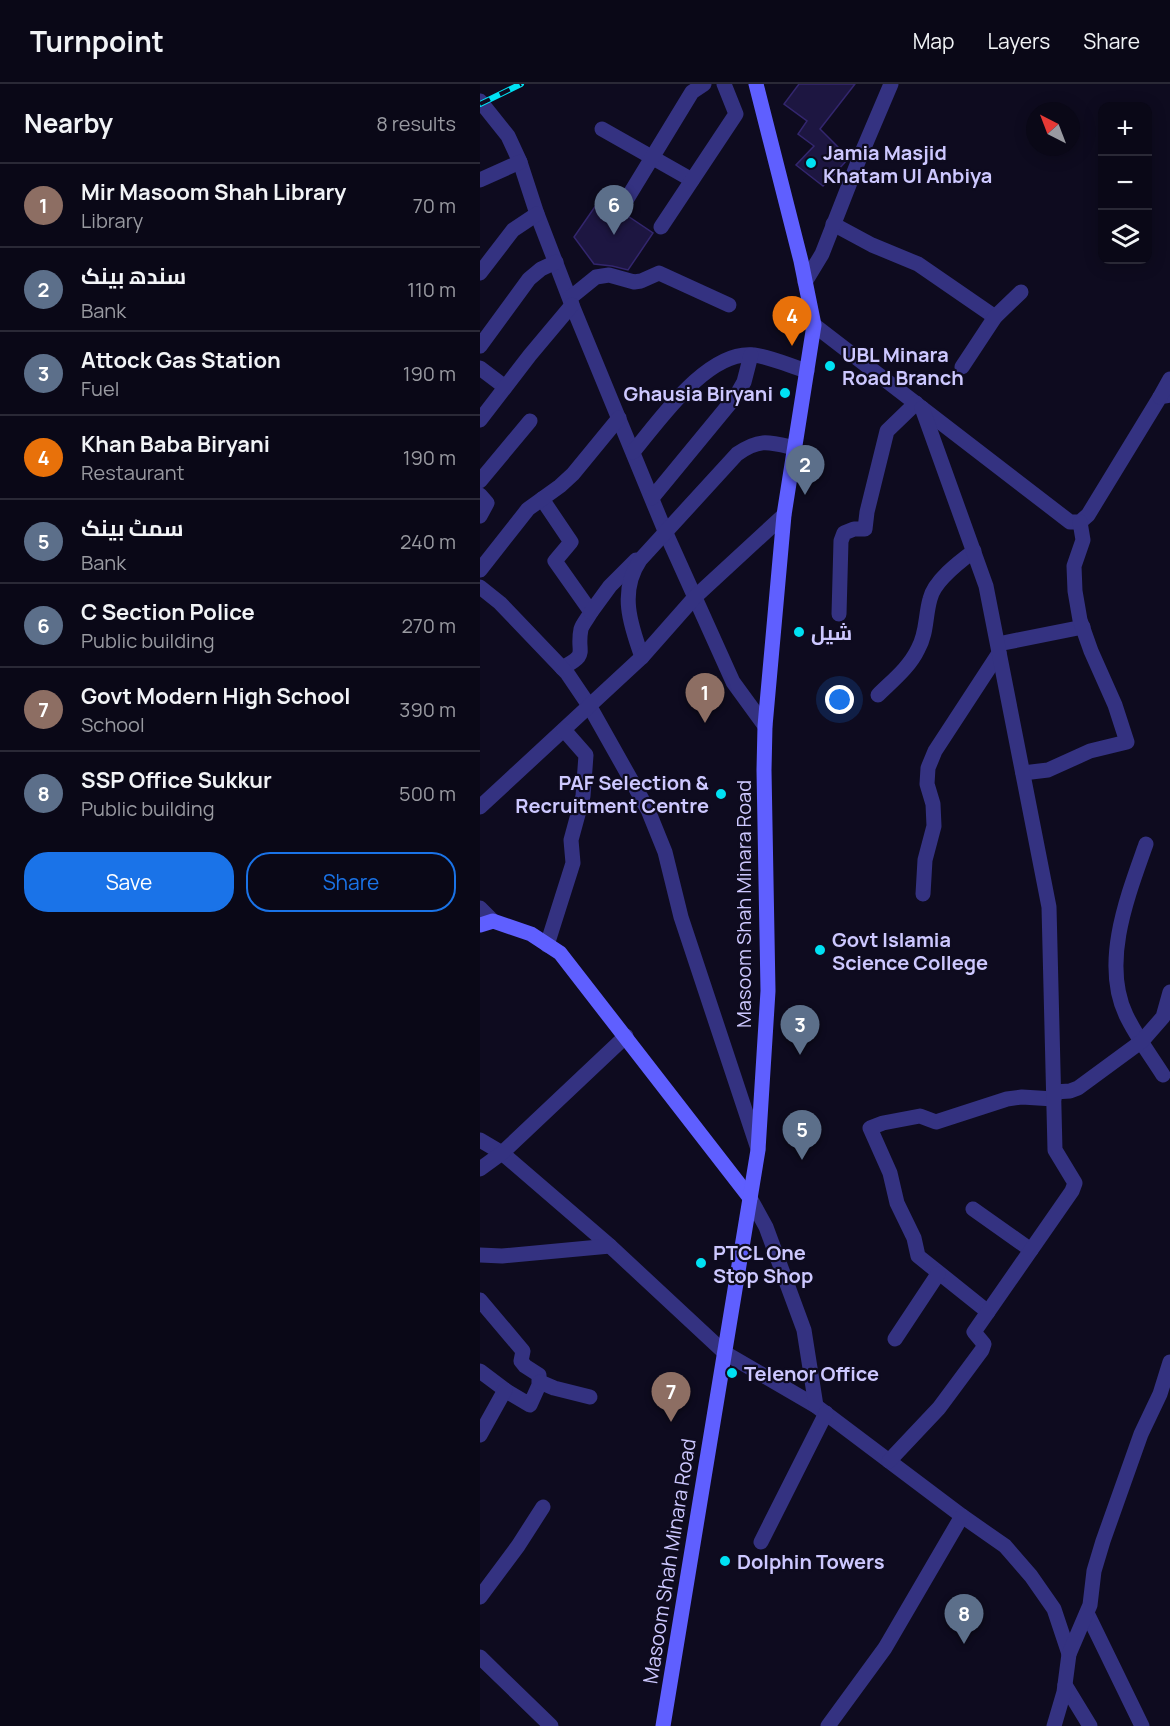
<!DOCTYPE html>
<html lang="en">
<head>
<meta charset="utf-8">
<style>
	body { margin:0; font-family:Manrope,Cairo,sans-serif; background:#131120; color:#f1f3f6 }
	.controls { position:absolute; right:18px; top:18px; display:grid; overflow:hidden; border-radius:12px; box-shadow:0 3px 15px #0003 }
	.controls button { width:54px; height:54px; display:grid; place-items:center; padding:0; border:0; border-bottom:2px solid #2a2936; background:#0a0817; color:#f1f3f6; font:30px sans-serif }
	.compass { position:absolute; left:546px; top:18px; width:54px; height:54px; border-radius:50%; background:#0a0817; box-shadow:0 3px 15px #0003; rotate:318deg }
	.you { position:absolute; left:360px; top:616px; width:21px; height:21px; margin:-15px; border:4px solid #fff; border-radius:50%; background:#1a73e8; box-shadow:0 0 0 9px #1a73e833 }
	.badge { display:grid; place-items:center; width:39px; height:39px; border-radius:50%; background:#1a73e8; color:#fff; font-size:20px; font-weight:700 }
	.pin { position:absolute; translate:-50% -50px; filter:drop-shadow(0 2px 3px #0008) }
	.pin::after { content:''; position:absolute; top:32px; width:21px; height:18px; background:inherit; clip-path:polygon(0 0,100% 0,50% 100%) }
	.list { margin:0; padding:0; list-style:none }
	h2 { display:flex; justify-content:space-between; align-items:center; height:78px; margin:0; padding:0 24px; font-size:26px }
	h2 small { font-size:20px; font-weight:400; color:#999aa1 }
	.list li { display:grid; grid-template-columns:39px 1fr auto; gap:18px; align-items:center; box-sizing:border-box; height:84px; padding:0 24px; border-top:2px solid #2a2936 }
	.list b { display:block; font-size:22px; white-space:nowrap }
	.list p { margin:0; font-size:20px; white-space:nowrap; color:#999aa1 }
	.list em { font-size:20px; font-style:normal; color:#999aa1 }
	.actions { display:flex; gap:12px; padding:18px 24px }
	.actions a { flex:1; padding:14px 0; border:2px solid #1a73e8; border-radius:24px; text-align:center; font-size:21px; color:#1a73e8 }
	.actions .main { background:#1a73e8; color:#fff }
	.icon { flex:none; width:33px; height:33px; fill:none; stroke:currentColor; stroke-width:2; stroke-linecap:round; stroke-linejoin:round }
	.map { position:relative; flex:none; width:690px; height:1642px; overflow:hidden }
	header { display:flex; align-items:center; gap:36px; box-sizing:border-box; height:84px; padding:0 30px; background:#0a0817; border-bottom:2px solid #2a2936 }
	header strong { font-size:28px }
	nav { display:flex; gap:33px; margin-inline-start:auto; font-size:21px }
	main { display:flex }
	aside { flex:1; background:#0a0817 }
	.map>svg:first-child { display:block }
</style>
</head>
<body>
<header>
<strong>Turnpoint</strong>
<nav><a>Map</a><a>Layers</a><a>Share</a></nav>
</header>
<main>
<aside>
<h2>Nearby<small>8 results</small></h2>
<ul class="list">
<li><span class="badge" style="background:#8d6e63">1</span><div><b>Mir Masoom Shah Library</b><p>Library</p></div><em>70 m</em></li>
<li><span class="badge" style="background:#5c6f8a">2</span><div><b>سندھ بینک</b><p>Bank</p></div><em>110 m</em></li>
<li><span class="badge" style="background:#5c6f8a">3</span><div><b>Attock Gas Station</b><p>Fuel</p></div><em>190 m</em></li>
<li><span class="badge" style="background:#e8710a">4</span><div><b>Khan Baba Biryani</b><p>Restaurant</p></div><em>190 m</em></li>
<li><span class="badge" style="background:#5c6f8a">5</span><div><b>سمٹ بینک</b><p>Bank</p></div><em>240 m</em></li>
<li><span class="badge" style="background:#5c6f8a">6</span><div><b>C Section Police</b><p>Public building</p></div><em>270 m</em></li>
<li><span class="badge" style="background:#8d6e63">7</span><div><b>Govt Modern High School</b><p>School</p></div><em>390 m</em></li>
<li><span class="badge" style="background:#5c6f8a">8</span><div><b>SSP Office Sukkur</b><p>Public building</p></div><em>500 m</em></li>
</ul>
<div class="actions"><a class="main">Save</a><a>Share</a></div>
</aside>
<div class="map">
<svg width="690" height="1642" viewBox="0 0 690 1642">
	<rect width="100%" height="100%" fill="#0e0b1f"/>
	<g fill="#1d1641" stroke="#33266e" stroke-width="1.5">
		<path d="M319,0H375L340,45L369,74L343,102L316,81L334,62L318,50L327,37L304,20Z"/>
		<path d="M121,114L173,149L148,186L132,182L114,180L94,153Z"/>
	</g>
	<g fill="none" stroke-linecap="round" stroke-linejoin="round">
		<g stroke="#343281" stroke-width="15">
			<path d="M0,17L28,52L40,78L57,130L92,221L185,447L253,598L285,642"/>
			<path d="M122,45L212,96"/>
			<path d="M0,96L40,78"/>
			<path d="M145,118L212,8L224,0"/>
			<path d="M353,140L392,161L438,180L515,233"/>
			<path d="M181,143L256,30L244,0"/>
			<path d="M0,189L33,146L57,130"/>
			<path d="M325,198L342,170L380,73L411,0"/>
			<path d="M90,214L116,193L129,191L154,198L161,197L179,189L249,221"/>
			<path d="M334,241L590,438H600L608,431L680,313L690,311"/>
			<path d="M0,262L49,195L61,185L76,178"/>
			<path d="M482,283L515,233L541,208"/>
			<path d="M0,284L25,303"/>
			<path d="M680,313L690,295"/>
			<path d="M0,336L50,271L92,221"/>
			<path d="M153,368C179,337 228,265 274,271C291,273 310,282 327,287"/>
			<path d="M0,397L50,337"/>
			<path d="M0,411L7,419L0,432"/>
			<path d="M172,414L256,312L264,298L271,271"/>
			<path d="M62,415L91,458L75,477L111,528C108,534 103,539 101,545C96,570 110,569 82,584"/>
			<path d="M0,486L48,425L80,402L93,390L139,334"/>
			<path d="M0,503L20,519L87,589L110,623L168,726L185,768L201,833L278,1065"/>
			<path d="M111,528L130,502L156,476"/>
			<path d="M359,530L361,457L364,449L374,445H385L387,428L407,347L436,319"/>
			<path d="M518,560L603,543"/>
			<path d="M162,573C150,540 139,507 160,476L257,370C280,354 289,358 315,364"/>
			<path d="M398,611C412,597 429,584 438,565C447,549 445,533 450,515C454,497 479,478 494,467"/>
			<path d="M543,689L568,686L610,667L647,658L635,621L611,567L600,536L595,507L594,482L603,456L600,438"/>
			<path d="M0,723L162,573L215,513L304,431"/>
			<path d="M666,760C648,811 621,878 646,931C656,952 671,972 683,991"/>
			<path d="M443,810L445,776L454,742L453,720L447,700L448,684L455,667L519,569"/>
			<path d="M0,824L13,837"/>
			<path d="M67,861L93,779L91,756L103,712L106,671L84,646"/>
			<path d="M574,1008L590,1007L598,1004L662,957L683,933L690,908"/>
			<path d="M0,1056L22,1069L130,1162L245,1269L336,1322L482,1432L525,1462L551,1492L574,1525L589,1570"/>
			<path d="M0,1085L22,1069L146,952"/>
			<path d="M270,1114L286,1143L324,1246L336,1322"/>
			<path d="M493,1125L551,1166"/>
			<path d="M0,1171L22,1172L130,1162"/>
			<path d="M0,1216L43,1267L41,1277L45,1282L59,1291V1301L50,1321L28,1308L0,1287"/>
			<path d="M508,1228L438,1172L434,1154L417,1119L410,1089L390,1044L403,1039L440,1032L456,1038L527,1015L542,1013L574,1015"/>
			<path d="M415,1255L458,1190"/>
			<path d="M60,1298L74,1304L110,1313"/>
			<path d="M0,1351L25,1306"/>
			<path d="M409,1377L459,1324L502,1266L504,1260L494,1248L592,1107L595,1099L575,1066L569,823L506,502L442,324"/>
			<path d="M281,1458L346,1329"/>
			<path d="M0,1513L38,1462L63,1423"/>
			<path d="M607,1529L662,1642"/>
			<path d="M0,1573L71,1642"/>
			<path d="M585,1601L610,1642"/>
			<path d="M348,1642L405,1564L482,1432"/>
			<path d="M574,1642L584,1608L589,1570L610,1521L614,1487L623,1457L661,1350L680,1310L690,1278"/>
		</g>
		<g stroke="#5f5fff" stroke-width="15">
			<path d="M0,841L13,837L51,850L80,869L270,1114"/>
			<path d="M183,1642L278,1066L288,907L284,686L285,642L304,431L334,241L321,177L276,0"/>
		</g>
		<g stroke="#00e1f3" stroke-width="6">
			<path id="rail" d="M0,20L41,0"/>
		</g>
		<use href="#rail" stroke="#0e0b1f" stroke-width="4" stroke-dasharray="11" stroke-linecap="butt"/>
	</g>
	<g fill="#00e1f3" stroke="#0e0b1f" stroke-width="2">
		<circle cx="331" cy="79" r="6"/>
		<circle cx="350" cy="282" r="6"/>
		<circle cx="305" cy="309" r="6"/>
		<circle cx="319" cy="548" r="6"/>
		<circle cx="241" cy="710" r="6"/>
		<circle cx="340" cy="866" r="6"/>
		<circle cx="221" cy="1179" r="6"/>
		<circle cx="252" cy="1289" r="6"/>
		<circle cx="245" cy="1477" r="6"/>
	</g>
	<g text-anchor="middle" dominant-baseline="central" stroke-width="4.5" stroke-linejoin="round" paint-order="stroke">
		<g font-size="20" font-weight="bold" fill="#cdc8ff" stroke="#0e0b1f" text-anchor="start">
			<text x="343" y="68">Jamia Masjid<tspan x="343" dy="23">Khatam Ul Anbiya</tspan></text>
			<text x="362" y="270">UBL Minara<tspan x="362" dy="23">Road Branch</tspan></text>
			<text x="293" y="309" text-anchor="end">Ghausia Biryani</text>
			<text x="331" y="548">شیل</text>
			<text x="229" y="698" text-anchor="end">PAF Selection &amp;<tspan x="229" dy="23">Recruitment Centre</tspan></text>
			<text x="352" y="855">Govt Islamia<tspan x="352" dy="23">Science College</tspan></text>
			<text x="233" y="1168">PTCL One<tspan x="233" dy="23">Stop Shop</tspan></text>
			<text x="264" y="1289">Telenor Office</text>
			<text x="257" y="1477">Dolphin Towers</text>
		</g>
		<g font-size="20" fill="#cdc8ff" stroke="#0e0b1f">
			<text transform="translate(263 820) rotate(-90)">Masoom Shah Minara Road</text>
			<text transform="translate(189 1477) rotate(-81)">Masoom Shah Minara Road</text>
		</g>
	</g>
</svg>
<div class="controls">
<button>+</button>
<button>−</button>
<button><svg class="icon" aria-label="layers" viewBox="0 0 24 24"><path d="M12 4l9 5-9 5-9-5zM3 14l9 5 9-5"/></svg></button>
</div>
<svg class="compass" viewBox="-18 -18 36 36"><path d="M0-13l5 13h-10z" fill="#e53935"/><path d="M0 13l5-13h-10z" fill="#999aa1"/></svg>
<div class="you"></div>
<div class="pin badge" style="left:225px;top:639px;background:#8d6e63">1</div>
<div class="pin badge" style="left:325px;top:411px;background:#5c6f8a">2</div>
<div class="pin badge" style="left:320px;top:971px;background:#5c6f8a">3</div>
<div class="pin badge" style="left:312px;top:262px;background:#e8710a">4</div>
<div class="pin badge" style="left:322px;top:1076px;background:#5c6f8a">5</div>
<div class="pin badge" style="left:134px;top:151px;background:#5c6f8a">6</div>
<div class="pin badge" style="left:191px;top:1338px;background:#8d6e63">7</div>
<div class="pin badge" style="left:484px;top:1560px;background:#5c6f8a">8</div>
</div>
</main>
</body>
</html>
